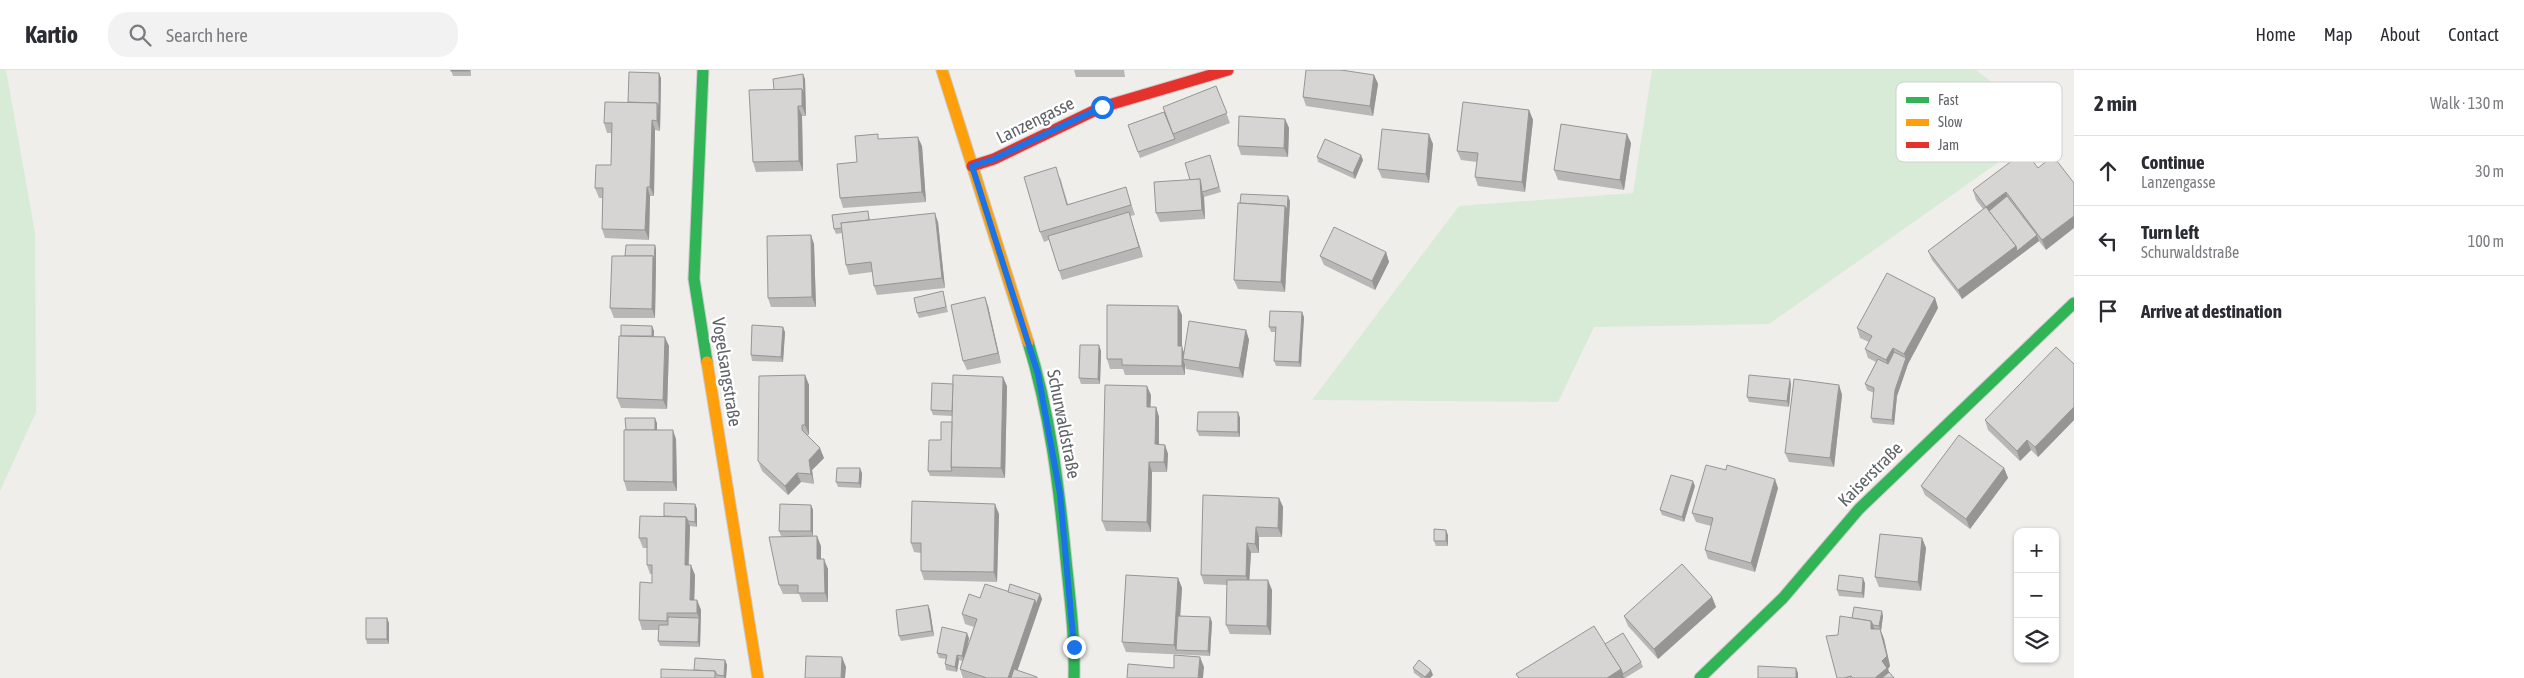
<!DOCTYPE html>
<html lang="en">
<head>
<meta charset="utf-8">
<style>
	body { margin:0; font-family:"Asap Condensed",sans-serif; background:#f2f2f3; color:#2b2b33 }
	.controls { position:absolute; right:15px; bottom:15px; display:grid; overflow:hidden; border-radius:10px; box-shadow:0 1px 4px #0004 }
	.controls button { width:45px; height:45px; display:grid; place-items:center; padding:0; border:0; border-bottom:1px solid #e1e1e2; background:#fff; color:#2b2b33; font:25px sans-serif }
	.stop { position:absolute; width:15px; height:15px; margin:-11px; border:4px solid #1a73e8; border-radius:50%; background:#fff }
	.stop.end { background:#1a73e8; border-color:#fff; box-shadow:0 1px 5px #0008 }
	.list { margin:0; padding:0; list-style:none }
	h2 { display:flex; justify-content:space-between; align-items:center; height:65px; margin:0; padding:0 20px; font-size:21px }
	h2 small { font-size:16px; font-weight:400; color:#7c7c81 }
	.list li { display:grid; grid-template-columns:32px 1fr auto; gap:15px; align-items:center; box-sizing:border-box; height:70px; padding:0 20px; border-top:1px solid #e1e1e2 }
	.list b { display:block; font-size:19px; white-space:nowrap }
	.list p { margin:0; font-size:16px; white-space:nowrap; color:#7c7c81 }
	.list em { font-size:16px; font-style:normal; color:#7c7c81 }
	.icon { flex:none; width:28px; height:28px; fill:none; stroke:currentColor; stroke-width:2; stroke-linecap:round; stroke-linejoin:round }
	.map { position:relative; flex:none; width:2074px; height:608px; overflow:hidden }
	header { display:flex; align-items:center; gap:30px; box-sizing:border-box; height:70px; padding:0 25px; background:#fff; border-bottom:1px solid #e1e1e2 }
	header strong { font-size:24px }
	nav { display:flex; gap:28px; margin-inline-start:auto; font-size:18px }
	.search { width:350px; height:45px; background:#f2f2f3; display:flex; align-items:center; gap:12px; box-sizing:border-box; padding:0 18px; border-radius:20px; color:#7c7c81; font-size:19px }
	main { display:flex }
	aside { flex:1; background:#fff }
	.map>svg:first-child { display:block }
</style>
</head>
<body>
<header>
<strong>Kartio</strong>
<div class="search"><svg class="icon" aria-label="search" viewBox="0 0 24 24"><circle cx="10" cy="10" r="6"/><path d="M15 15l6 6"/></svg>Search here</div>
<nav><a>Home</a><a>Map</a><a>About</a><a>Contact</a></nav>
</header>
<main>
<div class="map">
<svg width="2074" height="608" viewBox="0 0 2074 608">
	<rect width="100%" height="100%" fill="#efeeea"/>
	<g fill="#d8ebd6">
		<path d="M0,0H6L35,163L36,342L0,421Z"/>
		<path d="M1652,0H1976L2050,56L1769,254L1594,257L1558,332L1312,330L1459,136L1633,123Z"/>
	</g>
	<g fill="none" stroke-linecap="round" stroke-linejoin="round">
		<g stroke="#cacacb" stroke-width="13">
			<g id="fast">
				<path d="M703,0L694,209L707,292"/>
				<path d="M1028,272C1050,343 1059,417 1066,490C1070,529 1075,568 1074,608"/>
				<path d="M1700,608L1783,528L1859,439L2074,233"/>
			</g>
		</g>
		<g stroke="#cacacb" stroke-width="13">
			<g id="slow">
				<path d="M942,0L1028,272"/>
				<path d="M707,292L758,608"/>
			</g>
		</g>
		<g stroke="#cacacb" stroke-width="13">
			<path id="jam" d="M972,96L994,89L1102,37L1228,0"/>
		</g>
		<use href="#fast" stroke="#30b455" stroke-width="11"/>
		<use href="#slow" stroke="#ff9f0a" stroke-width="11"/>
		<use href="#jam" stroke="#e5322d" stroke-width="11"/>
	</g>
	<g fill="#b8b7b5">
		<path d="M451,0H471V6H453Z"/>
		<path d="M1074,0H1124L1125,7H1076Z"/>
		<path d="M1374,5L1378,14L1373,46L1306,36L1303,27Z"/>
		<path d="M661,8L660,61L655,60L654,126H650L649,170L605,168L602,159V128H599L595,118L611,95V63H607L604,53L628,32Z"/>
		<path d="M805,9L806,46H802L803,101L756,102L753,92Z"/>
		<path d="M1216,16L1230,53L1140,88L1128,55L1164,42Z"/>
		<path d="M1529,40L1533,50L1525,122L1478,116L1475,107L1477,92L1461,90L1457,81Z"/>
		<path d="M1285,49L1289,58L1288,87L1241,85L1238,76Z"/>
		<path d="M880,69L922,76L926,132L843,138L840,128L857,92Z"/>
		<path d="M1631,73L1624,120L1558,110L1554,100Z"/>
		<path d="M1433,74L1429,113L1382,108L1378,99Z"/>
		<path d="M1317,87L1363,90L1355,109L1318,92Z"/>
		<path d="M1212,90L1221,122L1204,127L1205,149L1160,152L1156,143L1190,110Z"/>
		<path d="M2038,98L2046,180L2038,170L2039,171L2019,186L1962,229L1932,190L1928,181L1983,139L1976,130L1973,120Z"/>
		<path d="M1060,107L1068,134L1129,127L1135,145L1130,146L1143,187L1062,210L1049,170L1044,172L1040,162Z"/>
		<path d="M1290,131L1285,222L1238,219L1234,210Z"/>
		<path d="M869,146L870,150L938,152L945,218L877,225L874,216L872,202L849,205L846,195L842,163L836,164L834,159Z"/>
		<path d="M814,174L816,237H771L768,228Z"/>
		<path d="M655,175L656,180L655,248H614L610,238L625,186Z"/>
		<path d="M1386,182L1389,192L1375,220L1324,195L1320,186Z"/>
		<path d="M943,221L948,242L919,248L917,243Z"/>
		<path d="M1935,228L1938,238L1908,294L1897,326L1894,355L1873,353L1871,348L1874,323L1867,320L1865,314L1876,292L1868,288L1865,279L1869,272L1860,268L1857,258Z"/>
		<path d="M988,236L1001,293L967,300L963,291Z"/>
		<path d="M1182,245V277L1184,283L1246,260L1249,270L1243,308L1186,299L1185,295V305H1125L1123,299H1110L1107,289Z"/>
		<path d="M1304,247L1301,297L1276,296L1274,291L1275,262H1271L1269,257Z"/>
		<path d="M652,256L654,261V267L669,276L667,339L621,338L617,328L621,266Z"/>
		<path d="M785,262L783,292L752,291L751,285Z"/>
		<path d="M1101,281L1100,314H1081L1079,308Z"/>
		<path d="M2074,294V350L2038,387L2031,380L2020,391L1988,360L1985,350Z"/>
		<path d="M805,305L809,315V365H807L824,388L812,400L814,414L801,412L788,425L762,401L758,391Z"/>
		<path d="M1791,314L1789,337L1749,332L1747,327Z"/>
		<path d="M1839,315L1842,325L1834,397L1789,392L1785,383Z"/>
		<path d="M1007,316L1005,408L930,406L928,401L941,370L952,352V346L933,345L931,340Z"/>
		<path d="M1151,325L1150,337H1156L1159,347V374L1165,375L1168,384L1167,402H1152L1151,462L1106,461L1102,451Z"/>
		<path d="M1238,342L1240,348V367L1199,366L1197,361Z"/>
		<path d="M657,353V360L676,369L677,421H627L624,411Z"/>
		<path d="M2004,398L2008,408L1970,459L1925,425L1921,416Z"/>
		<path d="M862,403L861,418L838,417L836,412Z"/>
		<path d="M1695,416L1684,452L1662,445L1660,440Z"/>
		<path d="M1778,418L1755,502L1708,489L1705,480L1711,456L1696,452L1692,443Z"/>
		<path d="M1279,428L1283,437L1282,467H1259V483H1251L1249,510L1272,520L1271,565L1230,564L1226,555L1227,515L1204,514L1201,505Z"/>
		<path d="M695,434L697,439V457L690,456L689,495L695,505L694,530H697L701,540L700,577L660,576L658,571L659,560H642L639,550L652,513V504H650L647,495V478H643L639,468L664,446Z"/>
		<path d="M811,435L813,440V466H781L779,461Z"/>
		<path d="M999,444L997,512L924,510L921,501V483L914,482L911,473Z"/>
		<path d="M1448,465V476H1436L1434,471Z"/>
		<path d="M1922,468L1926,478L1921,521L1879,517L1875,507Z"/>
		<path d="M821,476V489L828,499V532H802L799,524H783L779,515Z"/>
		<path d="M1178,508L1182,518L1180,546L1212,552L1210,586L1126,582L1122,572Z"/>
		<path d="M1865,513L1864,528L1839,526L1837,520Z"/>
		<path d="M1008,522L1040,524L1042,529L1017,600L1037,608H963L960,599L962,591L959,590L957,602L946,600L945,594L946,589L939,588L937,583L969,568L967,578L974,557L965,554L962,544L980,528Z"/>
		<path d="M1712,527L1716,537L1658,589L1628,556L1624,546Z"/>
		<path d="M930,540L934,566L901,571L899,566Z"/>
		<path d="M1883,546L1881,561L1884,569L1890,596L1888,599L1889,602L1894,608H1837L1838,565L1852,548Z"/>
		<path d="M389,553V574H367L366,569Z"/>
		<path d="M1605,574L1641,592L1643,597L1625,608H1518L1516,604Z"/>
		<path d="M725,590L727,595L726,608H661L694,600Z"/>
		<path d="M1413,598L1433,605L1430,608H1421L1414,603Z"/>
	</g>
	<g fill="#969594">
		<path d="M659,3L661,8L660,61L657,51Z"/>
		<path d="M803,4L805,9L806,46L802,36V19Z"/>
		<path d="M1374,5L1378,14L1373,46L1370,36Z"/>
		<path d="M798,36L802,46L803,101L799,91Z"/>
		<path d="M1529,40L1533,50L1525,122L1522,112Z"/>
		<path d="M1285,49L1289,58L1288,87L1284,78Z"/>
		<path d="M652,50L655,60L654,126L650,117Z"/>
		<path d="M1429,64L1433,74L1429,113L1426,104Z"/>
		<path d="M1627,64L1631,73L1624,120L1620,110Z"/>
		<path d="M918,67L922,76L926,132L922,122Z"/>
		<path d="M1361,85L1363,90L1355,109L1353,103Z"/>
		<path d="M1200,109L1203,121L1202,122L1204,127L1205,149L1202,140Z"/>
		<path d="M647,117L650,126L649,170L645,160Z"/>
		<path d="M2006,122L2009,132L1991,146L1986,137Z"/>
		<path d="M1288,126L1290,131L1285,222L1281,212L1285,136Z"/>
		<path d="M1129,142L1132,152L1143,187L1139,177Z"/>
		<path d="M935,143L938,152L945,218L942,208Z"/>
		<path d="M2074,146V158L2046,180L2042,170Z"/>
		<path d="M811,165L814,174L816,237L812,227Z"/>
		<path d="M2037,165L2039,171L1962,229L1958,220L2016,176Z"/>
		<path d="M655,175L656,180V196L654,191Z"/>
		<path d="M1386,182L1389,192L1375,220L1372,211Z"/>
		<path d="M653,186L656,196L655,248L652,239Z"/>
		<path d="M985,227L988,236L1001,293L998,283Z"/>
		<path d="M1935,228L1938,238L1908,294L1897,326L1894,355L1892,350L1895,320L1906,288L1904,284Z"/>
		<path d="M1178,236L1182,245V277L1185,286L1183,289L1185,295V305L1182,296L1178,276Z"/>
		<path d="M1302,242L1304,247L1301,297L1299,292Z"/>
		<path d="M652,256L654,261L653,276L651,271Z"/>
		<path d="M783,257L785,262L783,292L781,287Z"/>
		<path d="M1246,260L1249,270L1243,308L1239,298Z"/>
		<path d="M665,267L669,276L667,339L663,330Z"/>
		<path d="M1099,275L1101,281L1100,314L1098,309Z"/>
		<path d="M1893,278L1896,287L1890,299L1886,290Z"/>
		<path d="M805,305L809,315V365L805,355Z"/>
		<path d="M1003,307L1007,316L1005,408L1001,398Z"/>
		<path d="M1790,309L1791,314L1789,337L1787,331Z"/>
		<path d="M1839,315L1842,325L1834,397L1830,388Z"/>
		<path d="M1147,316L1151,325L1150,347L1147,337Z"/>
		<path d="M1156,337L1159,347V384L1155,374Z"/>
		<path d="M2074,337V350L2038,387L2035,377Z"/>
		<path d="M1238,342L1240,348V367L1238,362Z"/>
		<path d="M655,348L657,353V369L655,364Z"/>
		<path d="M673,360L676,369L677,421L673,412Z"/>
		<path d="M2027,370L2031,380L2020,391L2017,381Z"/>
		<path d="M1165,375L1168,384L1167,402L1164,392Z"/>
		<path d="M820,378L824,388L812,400L814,414L811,404L809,390Z"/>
		<path d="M1149,392L1152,402L1151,462L1147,452Z"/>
		<path d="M860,398L862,403L861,418L859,413Z"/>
		<path d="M2004,398L2008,408L1970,459L1966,449Z"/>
		<path d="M797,403L801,412L788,425L785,416Z"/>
		<path d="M1775,409L1778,418L1755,502L1751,493Z"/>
		<path d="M1693,411L1695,416L1684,452L1682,447Z"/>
		<path d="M1279,428L1283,437L1282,467L1278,458Z"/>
		<path d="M695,434L697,439V457L695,452Z"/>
		<path d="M995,434L999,444L997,512L994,502Z"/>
		<path d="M811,435L813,440V466L811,461Z"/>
		<path d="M686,447L690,456L688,505L685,495Z"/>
		<path d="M1256,457L1259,467V483L1255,474Z"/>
		<path d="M1446,460L1448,465V476L1446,471Z"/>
		<path d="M817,466L821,476V499L817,489Z"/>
		<path d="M1922,468L1926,478L1921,521L1918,512Z"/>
		<path d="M1247,473L1251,483L1249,516L1246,506Z"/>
		<path d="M824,489L828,499V532L825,523Z"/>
		<path d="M691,495L695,505L694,540L690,530Z"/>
		<path d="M1178,508L1182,518L1178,580H1176L1174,575Z"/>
		<path d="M1863,508L1865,513L1864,528L1862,523Z"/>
		<path d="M1268,510L1272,520L1271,565L1267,556Z"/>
		<path d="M1040,524L1042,529L1015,608H1008L1035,530Z"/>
		<path d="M1712,527L1716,537L1658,589L1654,579Z"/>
		<path d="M697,530L701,540L700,577L698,572L699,548L697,543Z"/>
		<path d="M928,535L930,540L934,566L932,561Z"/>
		<path d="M1882,541L1883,546L1881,561L1879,556Z"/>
		<path d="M1210,547L1212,552L1210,586L1208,581Z"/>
		<path d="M387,548L389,553V574L387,569Z"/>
		<path d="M1871,551L1875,560L1871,559Z"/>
		<path d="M1880,559L1884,569L1890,596L1888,599L1891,607L1890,608H1875L1882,591Z"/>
		<path d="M967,563L969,568L964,592L962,586Z"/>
		<path d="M957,585L959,590L957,602L955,597Z"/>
		<path d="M842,587L846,597L845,608H841Z"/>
		<path d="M1200,587L1204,597L1203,608H1198Z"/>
		<path d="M725,590L727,595L726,608H724V606Z"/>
		<path d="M1796,598L1798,603V608H1796Z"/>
		<path d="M1621,599L1624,608H1607Z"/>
		<path d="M1431,600L1433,605L1430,608H1425Z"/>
	</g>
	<g fill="#d6d5d3" stroke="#969594">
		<rect x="451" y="0" width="18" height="1"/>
		<path d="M1306,0H1341L1374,5L1370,36L1303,27Z"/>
		<path d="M629,2L659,3V37L657,33L628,32Z"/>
		<path d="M803,4L804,24L802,19L774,20L773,9Z"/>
		<path d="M1216,16L1227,43L1173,64L1163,37Z"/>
		<path d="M802,19V36H798L799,91L753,92L749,20Z"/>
		<path d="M605,32L657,33V51L652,50L650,117H647L645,160L602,159L603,118H595L596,95H611L612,53H604Z"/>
		<path d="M1463,32L1529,40L1522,112L1475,107L1478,83L1457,81Z"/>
		<path d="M1164,42L1175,69L1138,82L1128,55Z"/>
		<path d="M1239,46L1285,49L1284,78L1238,76Z"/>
		<path d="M1561,54L1627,64L1620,110L1554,100Z"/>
		<path d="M1382,59L1429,64L1426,104L1378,99Z"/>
		<path d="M878,64V69L918,67L922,122L840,128L837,94L857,92L855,66Z"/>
		<path d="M1325,69L1361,85L1353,103L1317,87Z"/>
		<path d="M2025,81L2038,98L2053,86L2074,113V146L2042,170L2006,122L1986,137L2016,176L1958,220L1928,181L1986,137L1973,120Z"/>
		<path d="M1210,85L1219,117L1202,122L1201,114L1200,109L1190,110L1185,93Z"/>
		<path d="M1056,97L1067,135L1126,117L1131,135L1040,162L1024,107Z"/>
		<path d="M1200,109L1202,140L1156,143L1154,112Z"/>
		<path d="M1241,124L1288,126L1287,140L1285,136L1240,133Z"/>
		<path d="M2007,126L2037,165L2017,181L2016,176L1989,141Z"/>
		<path d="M1238,133L1285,136L1281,212L1234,210Z"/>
		<path d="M868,141L869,150L841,153L842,158L834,159L832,145Z"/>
		<path d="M1129,142L1139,177L1059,201L1048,166Z"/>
		<path d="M935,143L942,208L874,216L871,192L846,195L841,153Z"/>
		<path d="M1334,157L1386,182L1372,211L1320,186Z"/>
		<path d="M811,165L812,227L768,228L767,166Z"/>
		<path d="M626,175H655L654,191L653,186H625Z"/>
		<path d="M612,186H653L652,239L610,238Z"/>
		<path d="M1887,203L1935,228L1904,284L1893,278L1886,290L1865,279L1872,266L1857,258Z"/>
		<path d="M943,221L946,237L917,243L914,228Z"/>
		<path d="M985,227L998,283L963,291L951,235Z"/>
		<path d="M1107,235L1178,236V276H1182V296L1122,295V289H1107Z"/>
		<path d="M1270,241L1302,242L1299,292L1274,291L1276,257H1269Z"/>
		<path d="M1189,251L1246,260L1239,298L1183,289Z"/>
		<path d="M621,255L652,256V266H621Z"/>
		<path d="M752,255L783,257L781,287L751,285Z"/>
		<path d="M619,266L665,267L663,330L617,328Z"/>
		<path d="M1080,275H1099L1098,309L1079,308Z"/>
		<path d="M2056,277L2074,294V337L2035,377L2027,370L2017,381L1985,350Z"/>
		<path d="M1894,282L1906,288L1895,320L1892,350L1871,348L1874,318L1865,314L1878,289L1888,294Z"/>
		<path d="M805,305V355H802V360L820,378L809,390L811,404L797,403L785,416L758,391L759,306Z"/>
		<path d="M953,305L1003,307L1001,398L951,397Z"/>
		<path d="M1749,305L1790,309L1787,331L1747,327Z"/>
		<path d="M1794,309L1839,315L1830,388L1785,383Z"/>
		<path d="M932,313L953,314L952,341L931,340Z"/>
		<path d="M1105,315L1147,316V337H1156L1155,374L1165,375L1164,392H1149L1147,452L1102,451Z"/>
		<path d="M1198,342H1238V362L1197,361Z"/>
		<path d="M625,348H655V360H626Z"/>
		<path d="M941,352H952L951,397L952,401H928L929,370H941Z"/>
		<path d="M624,360H673V412L624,411Z"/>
		<path d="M1959,365L2004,398L1966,449L1921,416Z"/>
		<path d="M1706,395L1726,400L1727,395L1775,409L1751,493L1705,480L1713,448L1692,443Z"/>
		<path d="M837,398H860L859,413L836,412Z"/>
		<path d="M1671,405L1693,411L1682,447L1660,440Z"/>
		<path d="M1203,425L1279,428L1278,458L1256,457L1255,474L1247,473L1246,506L1201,505Z"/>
		<path d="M912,431L995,434L994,502L921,501V473H911Z"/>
		<path d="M664,433L695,434V452L688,451L686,447L664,446Z"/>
		<path d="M780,434L811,435V461H779Z"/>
		<path d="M640,446L686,447L685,495H691L690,530H697V543H667V551L639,550L640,512L652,513V495H647V468H639Z"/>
		<path d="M1434,459L1446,460V471H1434Z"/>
		<path d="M1880,464L1922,468L1918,512L1875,507Z"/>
		<path d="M817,466V489H824L825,523H798V515H779L769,467Z"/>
		<path d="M1682,494L1712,527L1654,579L1624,546Z"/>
		<path d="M1126,505L1178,508L1174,575L1122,572Z"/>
		<path d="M1839,505L1863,508L1862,523L1837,520Z"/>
		<path d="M1227,510H1268L1267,556L1226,555Z"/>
		<path d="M985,514L1035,530L1008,608H987L960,599L977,549L962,544L969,524L980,528Z"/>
		<path d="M1010,514L1040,524L1036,535L1035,530L1008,522Z"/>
		<path d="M928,535L932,561L899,566L896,540Z"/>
		<path d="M1854,537L1882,541L1879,556L1873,555L1871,551L1852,548Z"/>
		<path d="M1178,546L1210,547L1208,581L1176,580Z"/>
		<path d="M1840,546L1871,551V559H1880L1887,586L1882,591L1887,598L1875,608H1853L1851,606L1844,608H1837L1826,566L1838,565Z"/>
		<path d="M668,547L699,548L698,572L658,571L659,555H668Z"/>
		<rect x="366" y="548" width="21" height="21"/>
		<path d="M1594,556L1621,599L1607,608H1519L1516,604Z"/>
		<path d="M942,557L967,563L962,586L957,585L955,597L945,594L947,585L937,583Z"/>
		<path d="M1623,563L1641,592L1623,604L1621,599L1605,574Z"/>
		<path d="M1174,585L1200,587L1198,608H1127L1128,594L1174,598Z"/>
		<path d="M806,586L842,587L841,608H805Z"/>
		<path d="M695,588L725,590L724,606L717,605L715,601L694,600Z"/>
		<path d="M1419,590L1431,600L1425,607L1413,598Z"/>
		<path d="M1758,596L1796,598V608H1758Z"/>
		<path d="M661,599L715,601V608H661Z"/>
		<path d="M1014,599L1037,607V608H1011Z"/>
		<path d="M1889,602L1894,608H1882Z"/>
	</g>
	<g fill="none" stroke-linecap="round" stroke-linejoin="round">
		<path stroke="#1a73e8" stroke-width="6" d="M1074,577L1060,424L1038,304L972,96L994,89L1102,37"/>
	</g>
	<g text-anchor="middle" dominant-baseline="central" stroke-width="5" stroke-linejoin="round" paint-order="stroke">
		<g font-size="18" fill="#5f6368" stroke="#fff">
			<text transform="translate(1035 50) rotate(-26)">Lanzengasse</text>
			<text transform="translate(727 302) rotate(81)">Vogelsangstraße</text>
			<text transform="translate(1064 354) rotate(79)">Schurwaldstraße</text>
			<text transform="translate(1870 404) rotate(-45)">Kaiserstraße</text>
		</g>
	</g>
	<rect x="1896" y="12" width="166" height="80" rx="8" fill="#fff" stroke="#cfd0d2" stroke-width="1"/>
	<rect x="1906" y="27" width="23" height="6" fill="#30b455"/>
	<rect x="1906" y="49" width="23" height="7" fill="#ff9f0a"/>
	<rect x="1906" y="72" width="23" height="6" fill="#e5322d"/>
	<g font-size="14" fill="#5f6368">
		<text x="1938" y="35">Fast</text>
		<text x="1938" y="57">Slow</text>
		<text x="1938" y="80">Jam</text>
	</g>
</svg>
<div class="controls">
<button>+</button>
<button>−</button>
<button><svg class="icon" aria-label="layers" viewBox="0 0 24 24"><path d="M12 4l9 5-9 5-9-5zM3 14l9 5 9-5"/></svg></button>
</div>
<div class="stop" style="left:1102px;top:37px"></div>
<div class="stop end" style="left:1074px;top:577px"></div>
</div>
<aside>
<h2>2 min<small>Walk · 130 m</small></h2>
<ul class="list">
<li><svg class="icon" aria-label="ahead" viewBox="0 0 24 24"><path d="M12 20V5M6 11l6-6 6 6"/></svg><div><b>Continue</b><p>Lanzengasse</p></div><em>30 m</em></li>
<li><svg class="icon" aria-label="left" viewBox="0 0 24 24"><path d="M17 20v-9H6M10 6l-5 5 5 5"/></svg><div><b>Turn left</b><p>Schurwaldstraße</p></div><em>100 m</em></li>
<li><svg class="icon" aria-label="arrive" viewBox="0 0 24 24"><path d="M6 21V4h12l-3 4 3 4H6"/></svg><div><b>Arrive at destination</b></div></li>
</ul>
</aside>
</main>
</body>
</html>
